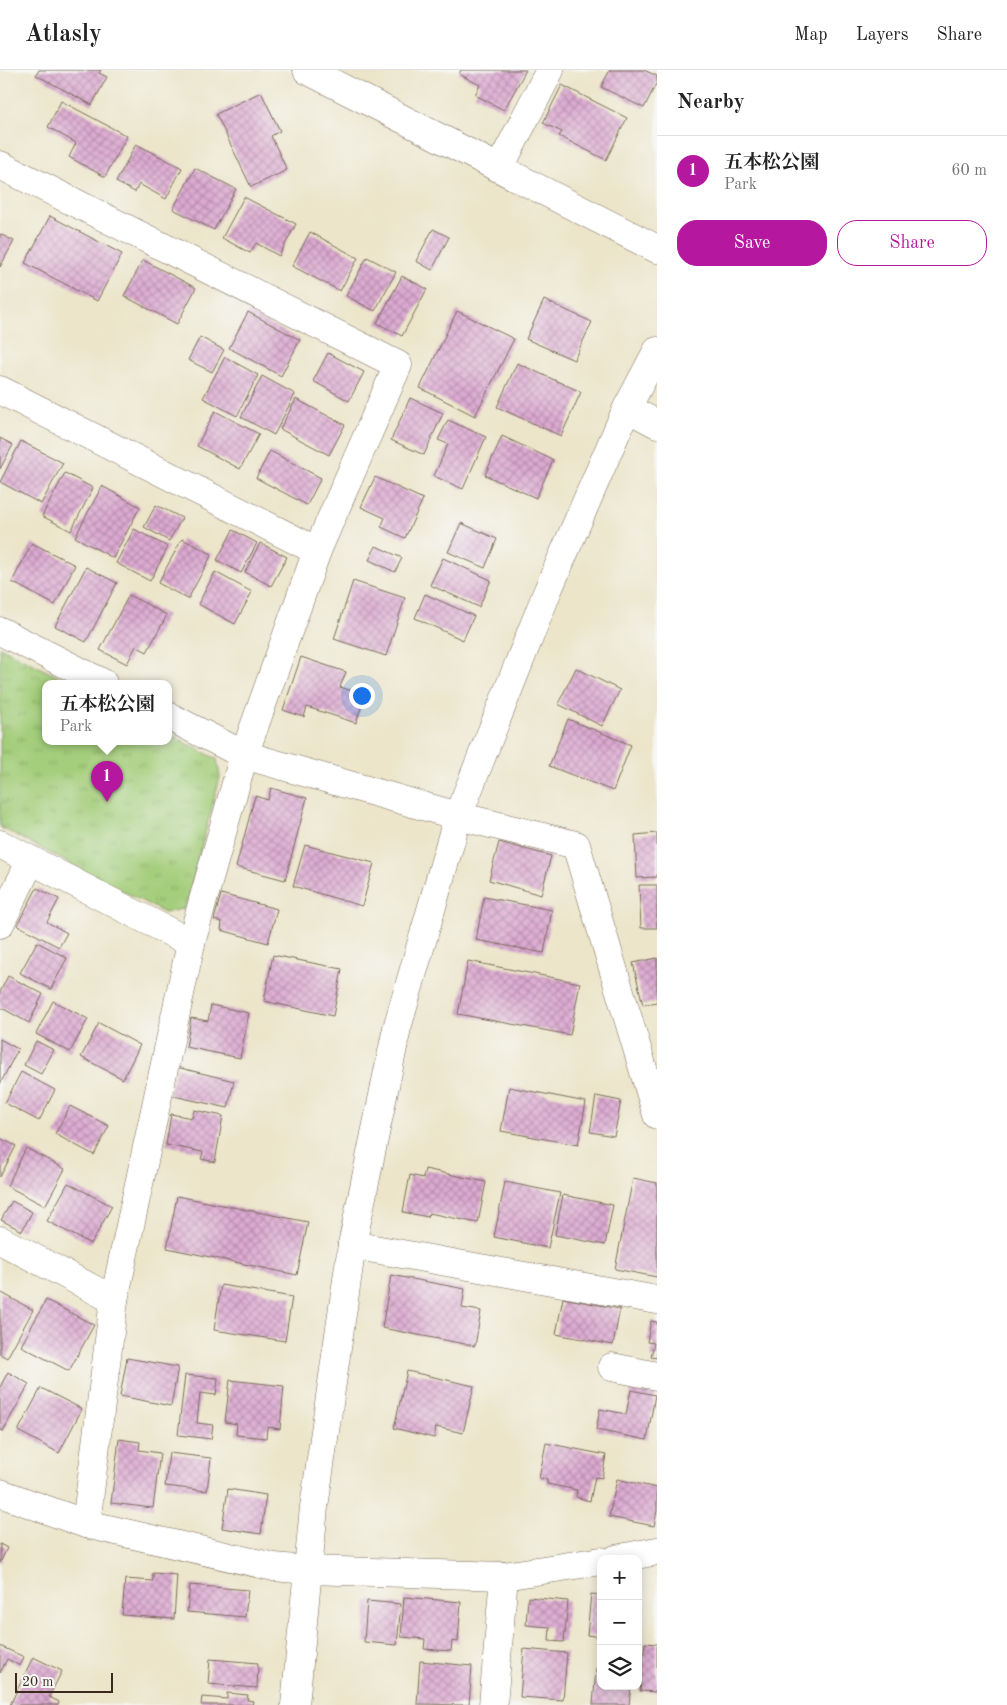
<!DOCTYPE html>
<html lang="en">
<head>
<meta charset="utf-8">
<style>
	body { margin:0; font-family:"Old Standard TT","Noto Serif JP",serif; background:#f6f6f6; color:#222 }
	.controls { position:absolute; right:15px; bottom:15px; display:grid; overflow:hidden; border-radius:10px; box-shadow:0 2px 12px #0003 }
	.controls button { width:45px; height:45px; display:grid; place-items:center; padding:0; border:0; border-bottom:1px solid #e0e0e0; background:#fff; color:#222; font:25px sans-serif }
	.scale { position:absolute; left:15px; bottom:12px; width:98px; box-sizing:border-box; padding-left:5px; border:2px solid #3b2a1e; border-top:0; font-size:14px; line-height:18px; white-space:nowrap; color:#3b2a1e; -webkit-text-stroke:4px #f6f6f2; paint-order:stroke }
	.you { position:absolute; left:361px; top:625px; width:18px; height:18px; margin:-12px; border:4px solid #fff; border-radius:50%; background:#1a73e8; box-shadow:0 0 0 8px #1a73e833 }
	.badge { display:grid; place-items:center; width:32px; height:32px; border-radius:50%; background:#b5179e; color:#fff; font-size:16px; font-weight:700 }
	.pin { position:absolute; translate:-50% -41px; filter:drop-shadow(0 1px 2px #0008) }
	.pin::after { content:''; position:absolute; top:26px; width:18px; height:15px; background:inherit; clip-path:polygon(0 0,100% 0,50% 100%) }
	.popup { position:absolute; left:42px; top:610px; width:130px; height:65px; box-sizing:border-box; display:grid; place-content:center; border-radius:10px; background:#fff; filter:drop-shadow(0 1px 4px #0005); font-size:16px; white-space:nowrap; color:#767676 }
	.popup b { font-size:19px; color:#222 }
	.popup::after { content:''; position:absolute; left:50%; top:100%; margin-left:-10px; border:10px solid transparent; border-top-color:#fff }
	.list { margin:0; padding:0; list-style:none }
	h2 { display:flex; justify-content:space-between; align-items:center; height:65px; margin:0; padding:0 20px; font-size:21px }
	h2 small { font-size:16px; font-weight:400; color:#767676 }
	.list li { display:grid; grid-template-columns:32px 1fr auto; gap:15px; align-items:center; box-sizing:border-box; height:70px; padding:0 20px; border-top:1px solid #e0e0e0 }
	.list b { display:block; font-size:19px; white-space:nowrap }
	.list p { margin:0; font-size:16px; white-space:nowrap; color:#767676 }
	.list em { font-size:16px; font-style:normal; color:#767676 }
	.actions { display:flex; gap:10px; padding:15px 20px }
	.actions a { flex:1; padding:11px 0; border:1px solid #b5179e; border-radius:20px; text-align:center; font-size:18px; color:#b5179e }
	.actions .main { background:#b5179e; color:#fff }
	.icon { flex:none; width:28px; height:28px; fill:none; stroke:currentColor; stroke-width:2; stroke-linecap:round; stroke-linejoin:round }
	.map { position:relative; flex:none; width:657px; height:1635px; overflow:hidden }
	header { display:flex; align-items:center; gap:30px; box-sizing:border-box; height:70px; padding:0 25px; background:#fff; border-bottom:1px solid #e0e0e0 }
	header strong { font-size:24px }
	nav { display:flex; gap:28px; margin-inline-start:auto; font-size:18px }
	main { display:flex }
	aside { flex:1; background:#fff }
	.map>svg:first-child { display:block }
</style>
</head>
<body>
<header>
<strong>Atlasly</strong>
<nav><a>Map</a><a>Layers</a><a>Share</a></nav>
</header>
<main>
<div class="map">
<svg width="657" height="1635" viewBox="0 0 657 1635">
	<defs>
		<pattern id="grass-tufts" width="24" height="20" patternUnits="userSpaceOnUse" patternTransform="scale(1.25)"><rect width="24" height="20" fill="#a4ce7b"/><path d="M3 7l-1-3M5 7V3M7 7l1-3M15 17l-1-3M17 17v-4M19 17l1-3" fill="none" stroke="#8eb16a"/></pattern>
		<pattern id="building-cross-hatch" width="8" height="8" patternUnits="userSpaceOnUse" patternTransform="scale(1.25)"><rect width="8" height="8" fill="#ddaad2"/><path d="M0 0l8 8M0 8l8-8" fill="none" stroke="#b48baa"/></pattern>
	</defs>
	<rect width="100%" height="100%" fill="#f6f6f2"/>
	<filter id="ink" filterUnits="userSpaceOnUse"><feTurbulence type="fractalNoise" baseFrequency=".02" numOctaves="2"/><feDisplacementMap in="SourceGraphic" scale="10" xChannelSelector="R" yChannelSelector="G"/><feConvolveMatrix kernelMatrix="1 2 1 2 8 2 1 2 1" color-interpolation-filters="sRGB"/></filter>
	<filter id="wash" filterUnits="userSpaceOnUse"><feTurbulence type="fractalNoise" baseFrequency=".0096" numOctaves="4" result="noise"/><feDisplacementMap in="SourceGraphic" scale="20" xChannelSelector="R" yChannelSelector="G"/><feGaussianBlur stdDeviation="1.12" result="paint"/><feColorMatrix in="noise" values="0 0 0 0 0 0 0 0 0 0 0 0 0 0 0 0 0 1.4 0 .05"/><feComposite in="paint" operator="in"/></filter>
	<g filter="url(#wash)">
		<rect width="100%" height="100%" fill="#ece5ca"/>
		<path fill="url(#grass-tufts)" stroke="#707c4c" d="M0,577L70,613H46V671H168V664L217,689L220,707L185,838L165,843L0,757Z"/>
		<g id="blocks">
			<g fill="url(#building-cross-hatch)">
				<path d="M39,0H101L99,3L107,7L92,35L36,5Z"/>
				<path d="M461,0H526L504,40L475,25L480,15L459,4Z"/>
				<path d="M610,0H644L657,6V12L644,38L601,17Z"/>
				<path d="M562,15L627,48L606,90L559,66L562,62L543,53Z"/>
				<path d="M261,22L280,61L271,66L287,100L251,117L216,44Z"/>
				<path d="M61,31L127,66L105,107L69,87L76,73L48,57Z"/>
				<path d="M136,74L182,98L166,129L139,114L135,122L116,112Z"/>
				<path d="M195,98L236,119L214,160L173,139Z"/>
				<path d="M244,127L296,154L279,186L256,173L250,183L222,168Z"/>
				<path d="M50,146L122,184L97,231L25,193Z"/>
				<path d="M433,159L449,167L432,200L416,191Z"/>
				<path d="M310,162L358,188L340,221L292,196Z"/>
				<path d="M0,164L14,171L0,197Z"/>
				<path d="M367,187L396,202L375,241L346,226Z"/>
				<path d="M143,190L196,218L177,254L124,226Z"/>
				<path d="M402,206L427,219L402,266L377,253Z"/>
				<path d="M544,230L592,252L574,290L526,269Z"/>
				<path d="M457,241L514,269L475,346L420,318Z"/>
				<path d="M248,242L300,270L281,306L229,278Z"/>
				<path d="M200,267L224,280L212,302L188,290Z"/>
				<path d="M328,283L364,302L349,331L313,311Z"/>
				<path d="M225,287L258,305L237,346L203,328Z"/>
				<path d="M517,293L581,322L561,366L497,337Z"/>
				<path d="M262,306L295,324L274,365L241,347Z"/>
				<path d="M410,328L443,343L424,385L391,370Z"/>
				<path d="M296,329L345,355L329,385L280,359Z"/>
				<path d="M215,341L259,364L240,399L197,376Z"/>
				<path d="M448,350L486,367L463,419L434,406L448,374L438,370Z"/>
				<path d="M502,366L553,390L536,428L485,405Z"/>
				<path d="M0,368L13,375L0,399Z"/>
				<path d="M21,371L63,393L41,434L0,412Z"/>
				<path d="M270,381L321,408L307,435L256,408Z"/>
				<path d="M65,403L93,418L71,461L42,446Z"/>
				<path d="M375,407L423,429L405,468L381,457L385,448L361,437Z"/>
				<path d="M102,416L140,437L113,488L75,467Z"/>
				<path d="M156,435L182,448L169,471L144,457Z"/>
				<path d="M461,453L497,469L485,498L448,482Z"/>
				<path d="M134,459L168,477L150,511L116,493Z"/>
				<path d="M233,460L257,473L241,503L217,490Z"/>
				<path d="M182,469L212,484L188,529L158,513Z"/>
				<path d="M32,473L75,495L55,535L12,512Z"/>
				<path d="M260,473L287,487L271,516L245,502Z"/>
				<path d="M376,476L402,488L395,502L369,490Z"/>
				<path d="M443,488L491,510L479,537L430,515Z"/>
				<path d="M86,497L117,513L86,572L55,556Z"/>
				<path d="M215,502L252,522L235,554L198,534Z"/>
				<path d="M353,511L405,528L386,586L334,569Z"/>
				<path d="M425,524L474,546L463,570L415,548Z"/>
				<path d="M129,525L167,545L147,582L136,576L127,594L100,580Z"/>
				<path d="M301,587L346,602L340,617L365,625L356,653L307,637L304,647L283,640Z"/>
				<path d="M576,598L620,620L602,656L558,634Z"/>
				<path d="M568,649L631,675L613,721L549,696Z"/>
				<path d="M271,718L307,728L285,810L236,797L255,726L268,730Z"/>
				<path d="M657,763V807L637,808L635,765Z"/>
				<path d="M499,772L551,786L541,825L489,810Z"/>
				<path d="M305,775L374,793L362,836L293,816Z"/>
				<path d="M639,815H657V858H641Z"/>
				<path d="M37,818L59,829L47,852L67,863L59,877L17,855Z"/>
				<path d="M221,824L277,839L268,873L221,860L222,852L214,850Z"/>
				<path d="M484,827L552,840L544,883L476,870Z"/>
				<path d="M37,872L67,888L51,919L20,903Z"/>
				<path d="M273,885L342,899L333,946L264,931Z"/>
				<path d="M657,888V932L643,935L633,893Z"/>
				<path d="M468,891L580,913L570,965L458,944Z"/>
				<path d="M8,906L43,924L29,953L0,937V922Z"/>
				<path d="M53,931L88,949L70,982L36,964Z"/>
				<path d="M211,935L249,943L240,988L186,977L191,948L208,951Z"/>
				<path d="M99,953L140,975L123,1009L81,987Z"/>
				<path d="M0,969L18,979L0,1014Z"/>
				<path d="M36,971L54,980L41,1004L24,995Z"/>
				<path d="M176,997L234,1011L228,1038L169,1025Z"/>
				<path d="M21,1002L55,1020L39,1051L5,1033Z"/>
				<path d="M509,1017L586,1032L578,1075L501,1061Z"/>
				<path d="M596,1026L621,1031L614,1066L590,1062Z"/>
				<path d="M70,1036L109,1056L94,1085L55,1064Z"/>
				<path d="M194,1040L223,1046L215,1092L201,1089L203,1082L166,1075L171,1044L192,1048Z"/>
				<path d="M0,1068L16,1076L0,1107Z"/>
				<path d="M26,1078L65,1099L45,1136L7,1116Z"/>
				<path d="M425,1099L486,1112L478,1153L429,1143L428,1147L403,1142L410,1105L423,1108Z"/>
				<path d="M633,1108L657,1113V1207L615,1199Z"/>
				<path d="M505,1112L560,1123L548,1178L494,1167Z"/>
				<path d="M68,1113L112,1136L91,1174L47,1151Z"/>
				<path d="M563,1125L613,1135L605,1175L555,1165Z"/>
				<path d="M177,1126L308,1152L297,1205L167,1178Z"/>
				<path d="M12,1131L32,1142L22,1161L1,1150Z"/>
				<path d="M391,1205L465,1219L462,1238L481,1241L475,1276L382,1258Z"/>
				<path d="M221,1215L292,1227L285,1271L214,1260Z"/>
				<path d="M0,1222L33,1240L7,1288L0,1284Z"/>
				<path d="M563,1228L620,1239L613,1275L556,1264Z"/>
				<path d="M46,1230L94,1255L69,1301L21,1276Z"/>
				<path d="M651,1251L657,1252V1288L651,1287L654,1273L647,1272Z"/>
				<path d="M127,1288L178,1297L171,1336L120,1326Z"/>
				<path d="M407,1301L474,1316L463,1363L436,1357L434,1368L394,1358Z"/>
				<path d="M8,1302L29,1314L3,1361L0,1360V1317Z"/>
				<path d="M185,1305L218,1308L216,1325L200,1323L197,1353L213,1355L211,1369L178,1365Z"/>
				<path d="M230,1310L284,1316L280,1359L267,1357L266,1368L236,1365L237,1354L225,1352Z"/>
				<path d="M41,1318L82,1339L59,1383L18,1361Z"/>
				<path d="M631,1320L655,1325L647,1370L596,1360L600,1339L626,1344Z"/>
				<path d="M119,1369L140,1372L139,1380L160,1383L153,1438L111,1433Z"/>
				<path d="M546,1373L606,1385L602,1408L595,1407L590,1431L576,1427L577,1420L547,1414V1410L539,1408Z"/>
				<path d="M169,1383L211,1388L207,1421L165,1416Z"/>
				<path d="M617,1409L657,1418V1441L654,1456L609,1447Z"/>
				<path d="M228,1419L266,1425L261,1464L222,1458Z"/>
				<path d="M0,1474L7,1478L0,1493Z"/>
				<path d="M153,1503L177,1505L174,1549L122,1545L125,1509L153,1511Z"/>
				<path d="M190,1515L248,1520L245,1547L187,1542Z"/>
				<path d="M591,1524L601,1525V1567L587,1565Z"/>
				<path d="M404,1527L461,1532L458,1572L452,1571L451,1581L424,1579L425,1569L401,1567Z"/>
				<path d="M528,1527L568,1531L564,1572L549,1571L550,1557L526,1555Z"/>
				<path d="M367,1531L401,1534L397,1575L364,1572Z"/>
				<path d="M645,1573L657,1574V1622L640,1621Z"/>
				<path d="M0,1576L24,1587L20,1596L7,1589L0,1603Z"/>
				<path d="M524,1579L567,1583L563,1630L520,1627Z"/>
				<path d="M33,1587L62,1601L49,1627L59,1632L58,1635H10Z"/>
				<path d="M210,1589L258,1593L257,1618L208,1614Z"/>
				<path d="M420,1591L472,1596L469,1635L417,1634Z"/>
				<path d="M596,1598H601V1616H631L629,1635H593Z"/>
				<path d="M227,1623L248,1625L247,1630L253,1631L252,1635H201L202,1627L227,1629Z"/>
			</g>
		</g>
	</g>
	<g filter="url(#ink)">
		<use href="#blocks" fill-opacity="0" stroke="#796b5a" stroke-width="1"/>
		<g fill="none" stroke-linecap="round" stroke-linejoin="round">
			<g stroke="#796b5a" stroke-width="29">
				<g id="minor">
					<path d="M307,0L657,179"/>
					<path d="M0,95L398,295L317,481L244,685L191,873L114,1230L86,1454"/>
					<path d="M500,97L550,0"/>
					<path d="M0,320L317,481"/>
					<path d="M627,338L657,354"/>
					<path d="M0,561L103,613"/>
					<path d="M168,646L244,685L458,746L576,775L657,1045"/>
					<path d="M0,774L191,873"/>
					<path d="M0,854L31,790"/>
					<path d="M0,1170L114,1230"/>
					<path d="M352,1175L657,1230"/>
					<path d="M612,1297L657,1306"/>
					<path d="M0,1423L86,1454L274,1497L307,1500L504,1506L601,1491"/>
					<path d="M616,1489L657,1481"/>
					<path d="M295,1635L314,1437L352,1175L397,958L458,746L548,520L627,338L657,281"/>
					<path d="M493,1635L504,1506"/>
				</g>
			</g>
			<use href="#minor" stroke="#fff" stroke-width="28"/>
		</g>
	</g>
</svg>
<div class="controls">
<button>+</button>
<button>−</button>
<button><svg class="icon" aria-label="layers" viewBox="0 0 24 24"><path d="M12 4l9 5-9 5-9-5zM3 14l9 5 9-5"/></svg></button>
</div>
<div class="scale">20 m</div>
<div class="you"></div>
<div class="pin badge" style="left:107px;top:732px">1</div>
<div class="popup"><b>五本松公園</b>Park</div>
</div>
<aside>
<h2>Nearby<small></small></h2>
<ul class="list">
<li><span class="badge">1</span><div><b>五本松公園</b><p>Park</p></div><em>60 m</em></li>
</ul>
<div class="actions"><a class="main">Save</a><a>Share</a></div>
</aside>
</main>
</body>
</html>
